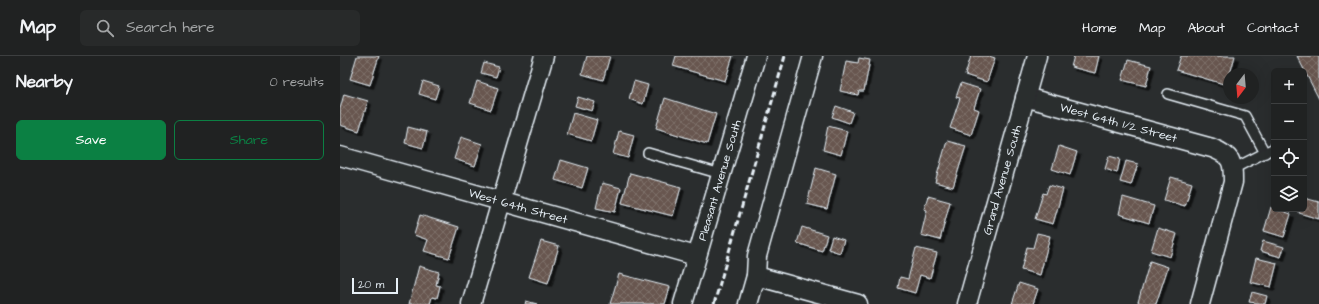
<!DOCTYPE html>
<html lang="en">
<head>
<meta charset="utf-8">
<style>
	body { margin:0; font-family:"Architects Daughter",sans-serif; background:#282a2a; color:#f1f3f6 }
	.controls { position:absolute; right:12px; top:12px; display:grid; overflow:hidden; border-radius:6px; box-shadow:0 4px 16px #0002 }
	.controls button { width:36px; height:36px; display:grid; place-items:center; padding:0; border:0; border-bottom:1px solid #3d3f40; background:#202222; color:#f1f3f6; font:20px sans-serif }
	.compass { position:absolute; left:883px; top:12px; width:36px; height:36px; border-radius:50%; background:#202222; box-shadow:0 4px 16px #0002; rotate:196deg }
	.scale { position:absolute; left:12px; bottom:10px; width:46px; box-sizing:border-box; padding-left:4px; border:2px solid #e8f1f8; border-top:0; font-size:11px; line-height:14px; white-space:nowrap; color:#e8f1f8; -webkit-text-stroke:3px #2a2d2e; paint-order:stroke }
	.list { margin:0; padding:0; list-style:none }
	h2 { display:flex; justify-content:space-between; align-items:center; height:52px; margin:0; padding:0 16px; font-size:17px }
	h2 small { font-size:13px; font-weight:400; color:#a2a4a5 }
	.actions { display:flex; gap:8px; padding:12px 16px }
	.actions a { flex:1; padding:9px 0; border:1px solid #0b8043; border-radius:6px; text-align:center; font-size:14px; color:#0b8043 }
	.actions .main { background:#0b8043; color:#fff }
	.icon { flex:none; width:22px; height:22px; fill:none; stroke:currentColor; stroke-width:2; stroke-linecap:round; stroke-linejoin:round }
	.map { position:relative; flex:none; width:979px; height:248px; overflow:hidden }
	header { display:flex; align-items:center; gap:24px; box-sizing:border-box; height:56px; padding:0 20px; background:#202222; border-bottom:1px solid #3d3f40 }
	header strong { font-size:19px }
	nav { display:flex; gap:22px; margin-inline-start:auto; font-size:14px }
	.search { width:280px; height:36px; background:#282a2a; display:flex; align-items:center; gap:10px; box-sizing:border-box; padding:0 14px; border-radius:6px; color:#a2a4a5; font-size:15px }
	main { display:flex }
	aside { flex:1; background:#202222 }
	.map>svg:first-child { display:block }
</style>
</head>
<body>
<header>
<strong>Map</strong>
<div class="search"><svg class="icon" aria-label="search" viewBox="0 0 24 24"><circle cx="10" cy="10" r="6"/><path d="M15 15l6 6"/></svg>Search here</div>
<nav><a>Home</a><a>Map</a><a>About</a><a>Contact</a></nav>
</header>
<main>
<aside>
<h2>Nearby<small>0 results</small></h2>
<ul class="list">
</ul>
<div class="actions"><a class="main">Save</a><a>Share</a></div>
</aside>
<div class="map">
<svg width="979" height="248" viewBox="0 0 979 248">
	<defs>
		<pattern id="building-cross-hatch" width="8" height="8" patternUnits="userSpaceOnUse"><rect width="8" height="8" fill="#67574f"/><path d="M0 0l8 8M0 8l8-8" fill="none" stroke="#7d7069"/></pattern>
		<filter id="shadow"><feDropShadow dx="3.5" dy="3.5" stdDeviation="0" flood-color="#0009"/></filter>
	</defs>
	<rect width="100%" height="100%" fill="#2a2d2e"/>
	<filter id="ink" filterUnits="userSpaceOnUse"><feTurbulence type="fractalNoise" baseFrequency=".025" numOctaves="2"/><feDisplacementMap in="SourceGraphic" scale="8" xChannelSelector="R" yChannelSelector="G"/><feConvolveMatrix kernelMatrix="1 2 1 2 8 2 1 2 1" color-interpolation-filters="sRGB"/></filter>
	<g filter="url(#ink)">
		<g fill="url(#building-cross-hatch)" stroke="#e8f1f8" filter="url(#shadow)">
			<path d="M17,0H39L30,29L10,23Z"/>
			<path d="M247,0H270L263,24L242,18Z"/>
			<path d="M336,0H393L385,25L333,10Z"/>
			<path d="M631,0H649L655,2L647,26L625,19Z"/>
			<path d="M734,0H759L755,17L731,11Z"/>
			<path d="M841,0H895L890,18H889L887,29L836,14Z"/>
			<path d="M957,0H979V43Z"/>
			<path d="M519,2L530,4L524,35H519L518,39L500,35L506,5L518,7Z"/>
			<path d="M788,4L811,10L806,30L782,24Z"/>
			<path d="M144,7L159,11L156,21L141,17Z"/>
			<path d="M83,25L99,30L95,43L79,38Z"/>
			<path d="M137,25L158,32L151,54L130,47Z"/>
			<path d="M294,25L308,29L303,48L289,43Z"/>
			<path d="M621,27L640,33L634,52L639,54L631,79L610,72L620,42L616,41Z"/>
			<path d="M4,38L28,45L19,75L0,69V53Z"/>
			<path d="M238,41L255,46L252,55L235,50Z"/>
			<path d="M325,42L376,58L367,88L316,72Z"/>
			<path d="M496,50L513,56L509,67L492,61Z"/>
			<path d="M233,57L257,64L251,85L227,78Z"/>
			<path d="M488,70L507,75L501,99L483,94Z"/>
			<path d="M68,71L87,76L83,92L65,87Z"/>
			<path d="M279,75L294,79L288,102L273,98Z"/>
			<path d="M121,81L142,88L135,110L114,103Z"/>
			<path d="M607,85L626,90L613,131L595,126Z"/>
			<path d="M719,90L737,96L730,119L712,113Z"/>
			<path d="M769,100L780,103L777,117L765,113Z"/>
			<path d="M221,104L248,112L242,132L215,124Z"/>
			<path d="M786,105L798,108L791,129L780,126Z"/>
			<path d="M476,112L496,118L487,153L467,148Z"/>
			<path d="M290,117L341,131L333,160L282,147Z"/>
			<path d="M831,121L852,127L845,150L824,144Z"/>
			<path d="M262,127L281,132L275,156L256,152Z"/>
			<path d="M709,129L723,133L713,168L695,163L703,137L706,138Z"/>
			<path d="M588,140L610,146L600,184L581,179L587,154L584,153Z"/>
			<path d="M783,141L814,150L809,167L779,158Z"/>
			<path d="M964,142L979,146V163L959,157L960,153H964Z"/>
			<path d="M931,151L951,158L944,181L924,175Z"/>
			<path d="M80,159L119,171L109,202L84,195L88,184L74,179Z"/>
			<path d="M462,171L487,179L482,195L457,187Z"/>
			<path d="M818,172L837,178L830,201L811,195Z"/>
			<path d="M697,177L710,180L700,219L681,214L687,191L693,192Z"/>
			<path d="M492,180L504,184L500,197L488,193Z"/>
			<path d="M201,185L219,190L208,227L189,221Z"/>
			<path d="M923,185L944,191L941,201L920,195Z"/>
			<path d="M576,192L597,197L590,222L580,219L575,237L558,232L560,221L568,223Z"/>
			<path d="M916,202L937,207L931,231L910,226Z"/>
			<path d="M810,205L828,211L816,248H804L798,246Z"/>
			<path d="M79,210L99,216L96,229L100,230L97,242L92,241L90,248H69Z"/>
			<path d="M279,218L330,231L325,248H270Z"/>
			<path d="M679,227L698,233L693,248H672Z"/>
			<path d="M912,236L927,240L925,248L909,246Z"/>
			<path d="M186,245L197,248H185Z"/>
		</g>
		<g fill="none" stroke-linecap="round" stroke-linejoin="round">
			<g stroke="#e8f1f8" stroke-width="12">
				<g id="service">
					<path d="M828,38L905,60L925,97"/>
					<path d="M308,97L381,118"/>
					<path d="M893,113L934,92"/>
				</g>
			</g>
			<g stroke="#e8f1f8" stroke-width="21">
				<g id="minor">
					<path id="s1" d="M685,41L872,92C892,100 893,105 893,126L860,248"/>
					<path id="s2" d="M0,100L356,200"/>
					<path d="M416,220L518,248"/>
					<path d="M131,248L204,0"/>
					<path id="s3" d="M343,248L416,0"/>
					<path d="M408,248L416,220L417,200L473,0"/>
					<path id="s4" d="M627,248L697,0"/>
				</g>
			</g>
			<use href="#service" stroke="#2a2d2e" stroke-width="9"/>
			<use href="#minor" stroke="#2a2d2e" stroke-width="18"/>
			<path stroke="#e8f1f8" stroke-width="3" stroke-dasharray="6 3" stroke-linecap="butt" d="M374,248L445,0"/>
		</g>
	</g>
	<g text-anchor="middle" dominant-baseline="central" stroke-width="3" stroke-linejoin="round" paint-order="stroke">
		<g font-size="12" fill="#e8f1f8" stroke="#2a2d2e">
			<text stroke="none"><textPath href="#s1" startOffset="97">West 64th 1/2 Street</textPath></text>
			<text stroke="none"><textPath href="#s3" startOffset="129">Pleasant Avenue South</textPath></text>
			<text stroke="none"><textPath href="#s4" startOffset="129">Grand Avenue South</textPath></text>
			<text stroke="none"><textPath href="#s2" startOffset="185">West 64th Street</textPath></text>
		</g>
	</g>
</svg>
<div class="controls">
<button>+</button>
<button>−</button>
<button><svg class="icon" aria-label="locate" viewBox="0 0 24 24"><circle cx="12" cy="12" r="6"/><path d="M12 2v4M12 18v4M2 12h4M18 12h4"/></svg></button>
<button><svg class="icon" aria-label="layers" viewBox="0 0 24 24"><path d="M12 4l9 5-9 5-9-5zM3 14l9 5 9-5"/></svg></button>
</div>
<svg class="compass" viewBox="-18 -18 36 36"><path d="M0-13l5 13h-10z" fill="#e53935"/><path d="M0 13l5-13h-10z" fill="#a2a4a5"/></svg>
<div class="scale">20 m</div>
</div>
</main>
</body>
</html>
